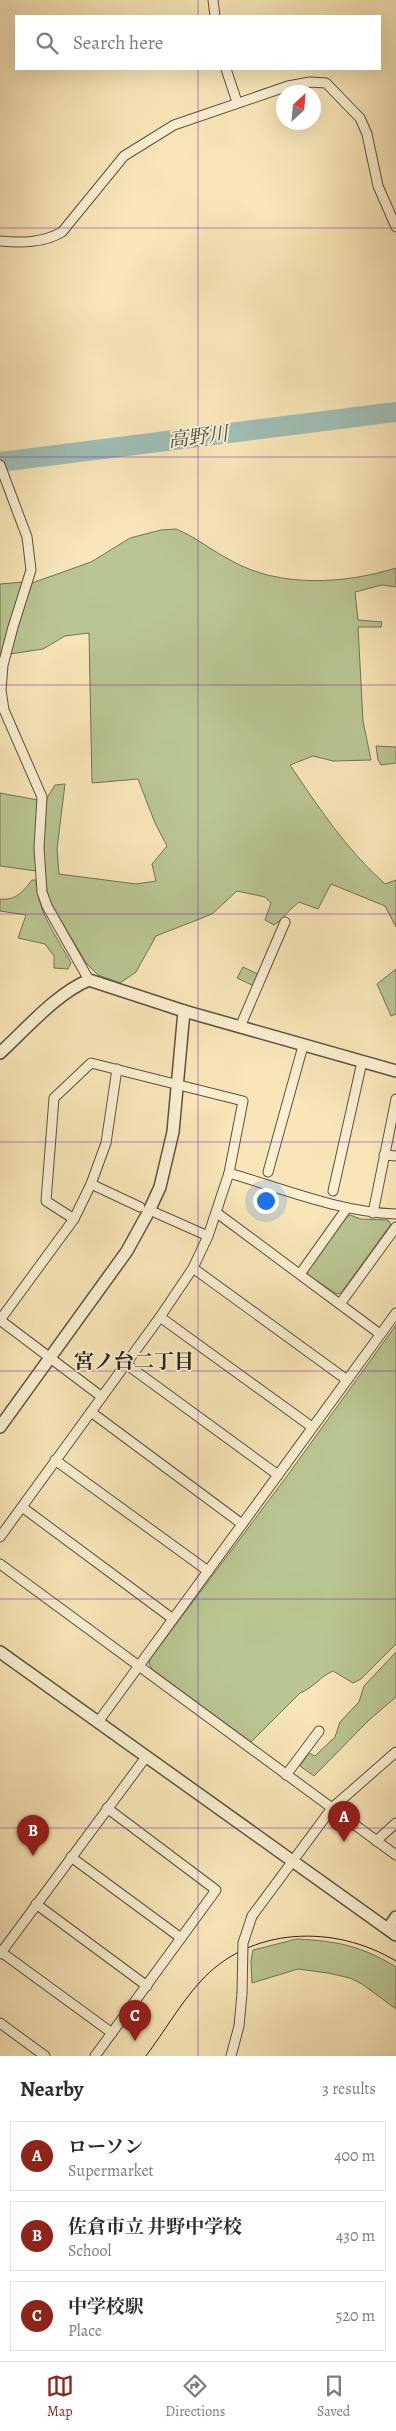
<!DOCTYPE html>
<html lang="en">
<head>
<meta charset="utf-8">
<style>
	body { margin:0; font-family:Alegreya,"Noto Serif JP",serif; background:#f7f7f7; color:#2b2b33 }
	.compass { position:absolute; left:276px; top:85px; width:45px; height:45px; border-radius:50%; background:#fff; box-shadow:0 5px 20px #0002; rotate:26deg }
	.you { position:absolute; left:265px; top:1200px; width:18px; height:18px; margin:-12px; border:4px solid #fff; border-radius:50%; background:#1a73e8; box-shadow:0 0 0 8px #1a73e833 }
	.badge { display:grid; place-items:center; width:32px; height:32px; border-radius:50%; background:#8f2418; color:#fff; font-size:16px; font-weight:700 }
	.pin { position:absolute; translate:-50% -41px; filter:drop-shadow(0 1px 2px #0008) }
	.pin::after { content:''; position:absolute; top:26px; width:18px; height:15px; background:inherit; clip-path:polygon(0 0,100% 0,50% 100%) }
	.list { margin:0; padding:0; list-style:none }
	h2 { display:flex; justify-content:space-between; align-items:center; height:65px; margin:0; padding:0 20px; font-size:21px }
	h2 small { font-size:16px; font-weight:400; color:#7c7c81 }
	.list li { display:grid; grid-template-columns:32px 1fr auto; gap:15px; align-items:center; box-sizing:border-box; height:70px; margin:0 10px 10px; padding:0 10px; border:1px solid #e1e1e2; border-radius:0px }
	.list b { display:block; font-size:19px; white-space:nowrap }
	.list p { margin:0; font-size:16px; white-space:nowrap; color:#7c7c81 }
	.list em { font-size:16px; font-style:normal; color:#7c7c81 }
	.icon { flex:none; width:28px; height:28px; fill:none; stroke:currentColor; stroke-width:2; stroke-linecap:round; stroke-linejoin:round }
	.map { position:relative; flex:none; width:396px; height:2056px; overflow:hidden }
	.search { position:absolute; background:#fff; box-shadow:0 5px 20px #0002; left:15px; right:15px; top:15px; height:55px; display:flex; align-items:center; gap:12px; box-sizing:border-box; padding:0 18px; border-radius:0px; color:#7c7c81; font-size:19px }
	.sheet { height:305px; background:#fff }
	nav { display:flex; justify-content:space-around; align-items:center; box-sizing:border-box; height:70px; border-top:1px solid #e1e1e2; background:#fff; font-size:14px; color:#7c7c81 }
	nav a { display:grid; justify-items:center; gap:2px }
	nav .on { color:#8f2418 }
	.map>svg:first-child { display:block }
</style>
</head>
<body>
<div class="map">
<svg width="396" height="2056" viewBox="0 0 396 2056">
	<rect width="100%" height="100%" fill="#f8e6b8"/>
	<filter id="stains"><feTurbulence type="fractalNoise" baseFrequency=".004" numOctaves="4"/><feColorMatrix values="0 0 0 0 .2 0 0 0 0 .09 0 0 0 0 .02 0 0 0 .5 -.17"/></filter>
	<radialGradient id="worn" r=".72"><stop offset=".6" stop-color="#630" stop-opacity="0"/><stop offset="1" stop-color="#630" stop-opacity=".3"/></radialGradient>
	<g fill="#b9c692" stroke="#727456">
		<path d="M176,529C196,537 212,551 232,561C280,588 345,584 396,568V587L382,585L355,592L358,620L382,622L381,627H358L363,721L371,760L333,761L313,756L290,765C319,808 346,849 385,884L396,880V927L385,906L331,884L318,909L299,902C289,909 284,919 274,925L265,920L271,903L265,897L237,891L212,914L156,936L136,972L120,983L98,975L87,964L51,904L47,891L43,849L47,798L55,785L65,784L57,849L59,874L136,884L156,881L152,864L167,846L155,823L138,779L92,783L89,633L65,636L43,649L10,654L16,628L32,583L91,562L130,538L161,530Z"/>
		<path d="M23,582L0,663V584Z"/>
		<path d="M376,746L396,747V763L381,765L378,760Z"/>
		<path d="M0,793L38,800L35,849L36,871L0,866Z"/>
		<path d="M32,880H36C37,911 57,937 71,963L68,969L54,968V956L45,944L18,938L26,915L0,911V899C15,901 24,891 32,880Z"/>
		<path d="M243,967L260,975L254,986L237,978Z"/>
		<path d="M396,969V1014L391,1016L377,984Z"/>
		<path d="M350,1215L361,1219L388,1220L391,1224L341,1293L337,1294L308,1275L307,1268L346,1217Z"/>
		<path d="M396,1325V1644L361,1679L353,1683L333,1671C321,1676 313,1688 300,1693L251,1742L152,1669L149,1664L150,1659L287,1476Z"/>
		<path d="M396,1652V1697L369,1720L314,1776L300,1766L309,1753L315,1756L335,1737L340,1722L359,1702L364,1686Z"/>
		<path d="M297,1939C337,1941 362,1946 396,1967V2009L362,1984L350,1978L328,1973L298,1969L252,1983L251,1961L253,1950Z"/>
	</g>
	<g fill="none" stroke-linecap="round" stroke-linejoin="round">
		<path stroke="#9fbeb6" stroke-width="20" d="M0,462L396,412"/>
		<g stroke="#5f5242" stroke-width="11">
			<g id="minor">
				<path d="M213,0L215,16"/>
				<path d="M226,69L237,102"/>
				<path d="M0,241C22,243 43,243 62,232L124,156L174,125L288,86L310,82L326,83L360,118L367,134L378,186L396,227"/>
				<path d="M0,465L27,537L31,570L13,627L3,665L1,690L4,710L42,797L39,848L42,892L47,906L89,980"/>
				<path d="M240,1027L285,922"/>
				<path d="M384,1155L396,1156"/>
				<path d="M268,1172L303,1046"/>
				<path d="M229,1173C284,1189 339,1212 396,1214"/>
				<path d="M91,1184L140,1207"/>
				<path d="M333,1191L362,1062"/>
				<path d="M156,1213L208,1236"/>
				<path d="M217,1213L380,1334"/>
				<path d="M373,1213L396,1099"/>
				<path d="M193,1268L347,1380"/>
				<path d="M300,1274L347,1208"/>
				<path d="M340,1304L396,1227"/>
				<path d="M160,1317L312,1427"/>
				<path d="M0,1320L74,1219L91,1184L106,1143L117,1069"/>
				<path d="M0,1320L102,1397"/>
				<path d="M126,1364L278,1475"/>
				<path d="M91,1412L242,1524"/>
				<path d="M55,1460L208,1571"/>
				<path d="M22,1507L173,1619"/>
				<path d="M0,1537L160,1317L193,1268L208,1236L229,1173L243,1101L91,1063L54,1098L46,1201L74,1219"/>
				<path d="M0,1564L396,1855"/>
				<path d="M98,1722L396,1313"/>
				<path d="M286,1775L319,1731"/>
				<path d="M376,1841L396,1823"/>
				<path d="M71,1857L181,1938"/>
				<path d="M36,1904L147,1986"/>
				<path d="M252,1916L332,1808L396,1752"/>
				<path d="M1,1952L112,2033"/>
				<path d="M0,1954L146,1757"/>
				<path d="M0,2023L45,2056"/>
				<path d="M95,2056L216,1890L107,1808"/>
				<path d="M231,2056L239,2026L242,1994"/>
			</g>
		</g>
		<g stroke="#5f5242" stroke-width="14">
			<g id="tertiary">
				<path d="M0,1053C26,1029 57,993 89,980L184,1011L396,1071"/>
				<path d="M0,1427L127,1251L149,1211L160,1187L173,1132L184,1011"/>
				<path d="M0,1652L396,1935"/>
				<path d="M388,1929L396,1917"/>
			</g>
		</g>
		<use href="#minor" stroke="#faefd1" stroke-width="9"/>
		<use href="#tertiary" stroke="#faefd1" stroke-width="11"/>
		<path stroke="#2c211b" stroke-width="1" d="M146,2056C164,2032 180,2004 200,1982C250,1926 335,1924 396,1961"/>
		<g stroke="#5f5242" stroke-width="11" stroke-linecap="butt">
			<path id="minor-bridge" d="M242,1994L243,1943L252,1916"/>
		</g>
		<use href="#minor-bridge" stroke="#faefd1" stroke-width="9"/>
	</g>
	<path fill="none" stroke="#7b2cbf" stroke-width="1" stroke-opacity="0.55" d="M198,0V16M198,69V2056M0,228H396M0,457H396M0,685H396M0,914H396M0,1142H396M0,1371H396M0,1599H396M0,1828H396"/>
	<g text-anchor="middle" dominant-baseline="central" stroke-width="4" stroke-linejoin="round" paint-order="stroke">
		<g font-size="20" font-style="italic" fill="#4e504a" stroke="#faefd1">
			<text transform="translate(198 437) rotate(-7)">高野川</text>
		</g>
		<g font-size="20" font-weight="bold" fill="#2c211b" stroke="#faefd1">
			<text x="134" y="1361">宮ノ台二丁目</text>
		</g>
	</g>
	<rect width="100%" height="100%" filter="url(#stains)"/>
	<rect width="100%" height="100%" fill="url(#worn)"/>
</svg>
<svg class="compass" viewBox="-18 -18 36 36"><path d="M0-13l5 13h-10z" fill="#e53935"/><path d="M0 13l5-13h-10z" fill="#7c7c81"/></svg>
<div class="you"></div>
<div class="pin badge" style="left:344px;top:1842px">A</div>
<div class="pin badge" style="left:33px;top:1856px">B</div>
<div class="pin badge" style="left:135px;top:2041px">C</div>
<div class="search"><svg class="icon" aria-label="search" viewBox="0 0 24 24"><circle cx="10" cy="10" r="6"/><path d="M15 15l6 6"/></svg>Search here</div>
</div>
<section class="sheet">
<h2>Nearby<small>3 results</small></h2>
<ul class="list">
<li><span class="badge">A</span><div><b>ローソン</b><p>Supermarket</p></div><em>400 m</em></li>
<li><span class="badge">B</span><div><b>佐倉市立 井野中学校</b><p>School</p></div><em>430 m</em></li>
<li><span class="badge">C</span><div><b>中学校駅</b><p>Place</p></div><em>520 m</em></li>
</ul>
</section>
<nav>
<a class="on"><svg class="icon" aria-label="map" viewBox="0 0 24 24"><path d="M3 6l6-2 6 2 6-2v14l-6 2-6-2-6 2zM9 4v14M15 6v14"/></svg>Map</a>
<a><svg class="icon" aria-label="directions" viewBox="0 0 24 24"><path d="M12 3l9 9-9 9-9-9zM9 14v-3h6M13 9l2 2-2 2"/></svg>Directions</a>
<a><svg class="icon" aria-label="saved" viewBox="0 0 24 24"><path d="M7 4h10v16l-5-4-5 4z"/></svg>Saved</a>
</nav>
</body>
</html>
